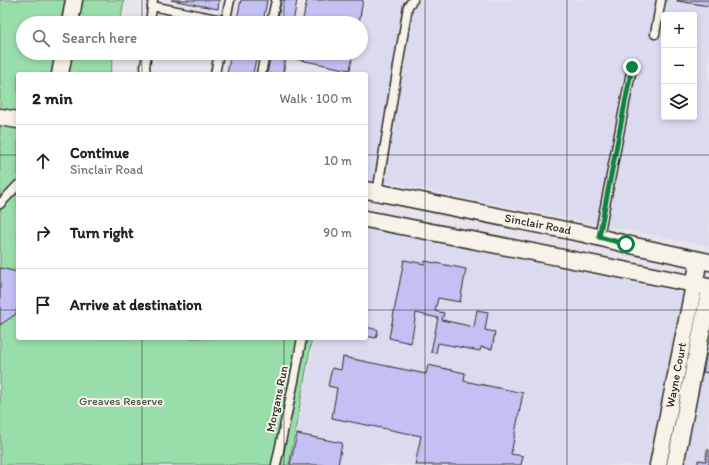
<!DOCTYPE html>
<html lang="en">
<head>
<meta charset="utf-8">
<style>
	body { margin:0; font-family:Itim,sans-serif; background:#f6f6f6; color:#202124 }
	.controls { position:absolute; right:12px; top:12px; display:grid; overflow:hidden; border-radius:4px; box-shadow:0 2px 6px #0003 }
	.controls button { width:36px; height:36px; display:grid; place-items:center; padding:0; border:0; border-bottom:1px solid #e0e0e0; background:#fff; color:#202124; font:20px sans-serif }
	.stop { position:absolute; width:12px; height:12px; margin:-9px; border:3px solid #0b8043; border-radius:50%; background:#fff }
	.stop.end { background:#0b8043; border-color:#fff; box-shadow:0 1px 4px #0008 }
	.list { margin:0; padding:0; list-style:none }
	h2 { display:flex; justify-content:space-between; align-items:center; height:52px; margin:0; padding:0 16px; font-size:17px }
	h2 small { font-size:13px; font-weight:400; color:#757577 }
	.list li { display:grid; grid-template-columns:26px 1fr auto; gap:12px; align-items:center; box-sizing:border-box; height:72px; padding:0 16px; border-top:1px solid #e0e0e0 }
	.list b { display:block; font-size:15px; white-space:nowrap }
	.list p { margin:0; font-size:13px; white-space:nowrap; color:#757577 }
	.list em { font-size:13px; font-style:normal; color:#757577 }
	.icon { flex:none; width:22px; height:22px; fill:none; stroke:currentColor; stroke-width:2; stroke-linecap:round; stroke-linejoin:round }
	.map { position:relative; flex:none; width:709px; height:465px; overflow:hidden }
	.search { position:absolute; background:#fff; box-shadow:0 2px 6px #0003; left:16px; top:16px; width:352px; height:44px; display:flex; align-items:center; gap:10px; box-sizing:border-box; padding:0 14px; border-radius:22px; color:#757577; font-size:15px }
	.panel { position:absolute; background:#fff; box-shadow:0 2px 6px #0003; left:16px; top:72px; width:352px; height:268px; border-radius:4px }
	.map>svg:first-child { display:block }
</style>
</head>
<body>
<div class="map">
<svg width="709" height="465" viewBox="0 0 709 465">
	<rect width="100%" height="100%" fill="#e7e4ec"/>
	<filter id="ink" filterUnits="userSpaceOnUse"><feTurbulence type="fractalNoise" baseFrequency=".025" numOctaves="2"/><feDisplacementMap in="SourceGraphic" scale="8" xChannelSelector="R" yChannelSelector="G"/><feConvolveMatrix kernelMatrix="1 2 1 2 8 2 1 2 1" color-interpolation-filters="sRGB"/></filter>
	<g filter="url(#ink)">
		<g fill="#dcdaee" fill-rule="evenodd">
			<path d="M365,0H709V246L366,178V74H350L354,53H361V23H360ZM664,15H694V117H664Z"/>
			<path d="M366,228L709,299V465H290L315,338H366Z"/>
		</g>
		<path fill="#99deaa" stroke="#62846a" d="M0,0H124L120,23H23V53H114L110,74H18V338H312L289,465H0Z"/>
		<g fill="#c3c1f4" stroke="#2b2b2b">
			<path d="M171,0H219L218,9Z"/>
			<path d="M241,0H267L263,23H236Z"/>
			<path d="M281,0H297L293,23H277Z"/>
			<path d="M307,0H363L359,23H302Z"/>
			<path d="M677,0H709V6L677,1Z"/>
			<path d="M231,53H257L253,74H227Z"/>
			<path d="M271,53H287L283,74H267Z"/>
			<path d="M296,53H353L350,70L295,59Z"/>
			<path d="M404,260L425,264V261L466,269L460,302L438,298L435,311L444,313L442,320L474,327L477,310L488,312L485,330L495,332L492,349L481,347L480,351L438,343L436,353L431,352L438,318L416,313L411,343L389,338Z"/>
			<path d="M0,268L18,272V303L16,314L0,325Z"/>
			<path d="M366,327L378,330L376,338L366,336Z"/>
			<path d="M706,355H709V373L703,372Z"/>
			<path d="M343,357L426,374L428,365L465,373L464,381L523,393L511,454L523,456L521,465H415L421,436L332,418L337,388L328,386L332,368L341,370Z"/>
			<path d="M297,434L342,443L338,465H290Z"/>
			<path d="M707,450H709V465H698V460L706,461Z"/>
		</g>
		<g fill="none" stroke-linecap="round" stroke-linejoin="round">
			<g stroke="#2b2b2b" stroke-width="11">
				<g id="lane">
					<path d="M152,6L226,21"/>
					<path d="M150,23L153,0"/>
					<path d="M225,23L230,0"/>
					<path d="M271,23L276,0"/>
					<path d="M655,34L661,0"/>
					<path d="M146,74L145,67L147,53"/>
					<path d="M215,74L219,53"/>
					<path d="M261,74L265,53"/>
					<path d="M377,193L408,6L413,0"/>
					<path d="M0,204L18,185"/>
					<path d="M599,237L632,67"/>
					<path d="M276,465L294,381L302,338"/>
				</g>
			</g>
			<g stroke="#2b2b2b" stroke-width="19">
				<g id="street">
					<path d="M70,23L74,0"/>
					<path d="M60,74L64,53"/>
					<path d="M0,117L18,120"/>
					<path d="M366,190L585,234L626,244L709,262"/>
					<path d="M366,219L709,287"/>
					<path d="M658,465L699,260"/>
					<path d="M675,465L709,293"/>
				</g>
			</g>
			<use href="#lane" stroke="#f7f3e8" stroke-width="8"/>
			<use href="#street" stroke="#f7f3e8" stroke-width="16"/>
		</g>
	</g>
	<g fill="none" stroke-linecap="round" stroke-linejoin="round" filter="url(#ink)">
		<path stroke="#0b8043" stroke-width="5" d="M626,244L599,237L632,67"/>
	</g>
	<path fill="none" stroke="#2b2b2b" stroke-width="1" stroke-opacity="0.55" d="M142,0V23M284,0V23M425,0V465M567,0V465M142,53V74M284,53V74M0,155H18M366,155H709M0,310H18M366,310H709M142,338V465M284,338V465"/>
	<g text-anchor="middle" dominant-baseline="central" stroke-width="4" stroke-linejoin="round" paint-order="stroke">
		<g font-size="12" fill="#2b2b2b" stroke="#f7f3e8">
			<text transform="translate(538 224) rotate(11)">Sinclair Road</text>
			<text transform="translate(676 375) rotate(-79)">Wayne Court</text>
			<text transform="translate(277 399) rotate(-78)">Morgans Run</text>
		</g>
		<g font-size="12" fill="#46584b" stroke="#f7f3e8">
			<text x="121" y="401">Greaves Reserve</text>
		</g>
	</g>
</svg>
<div class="controls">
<button>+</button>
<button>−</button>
<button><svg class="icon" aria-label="layers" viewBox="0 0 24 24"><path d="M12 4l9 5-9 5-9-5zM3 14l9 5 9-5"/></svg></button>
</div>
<div class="stop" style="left:626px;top:244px"></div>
<div class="stop end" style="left:632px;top:67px"></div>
<div class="search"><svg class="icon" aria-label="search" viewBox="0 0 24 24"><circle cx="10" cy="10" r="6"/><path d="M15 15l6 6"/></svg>Search here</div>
<section class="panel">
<h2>2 min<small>Walk · 100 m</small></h2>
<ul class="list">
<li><svg class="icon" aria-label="ahead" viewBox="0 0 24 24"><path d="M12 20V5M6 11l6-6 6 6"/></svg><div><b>Continue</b><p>Sinclair Road</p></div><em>10 m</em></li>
<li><svg class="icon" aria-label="right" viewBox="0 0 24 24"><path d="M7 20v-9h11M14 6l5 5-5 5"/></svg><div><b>Turn right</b></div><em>90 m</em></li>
<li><svg class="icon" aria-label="arrive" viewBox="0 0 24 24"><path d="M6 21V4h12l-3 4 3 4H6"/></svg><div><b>Arrive at destination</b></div></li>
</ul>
</section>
</div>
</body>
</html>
